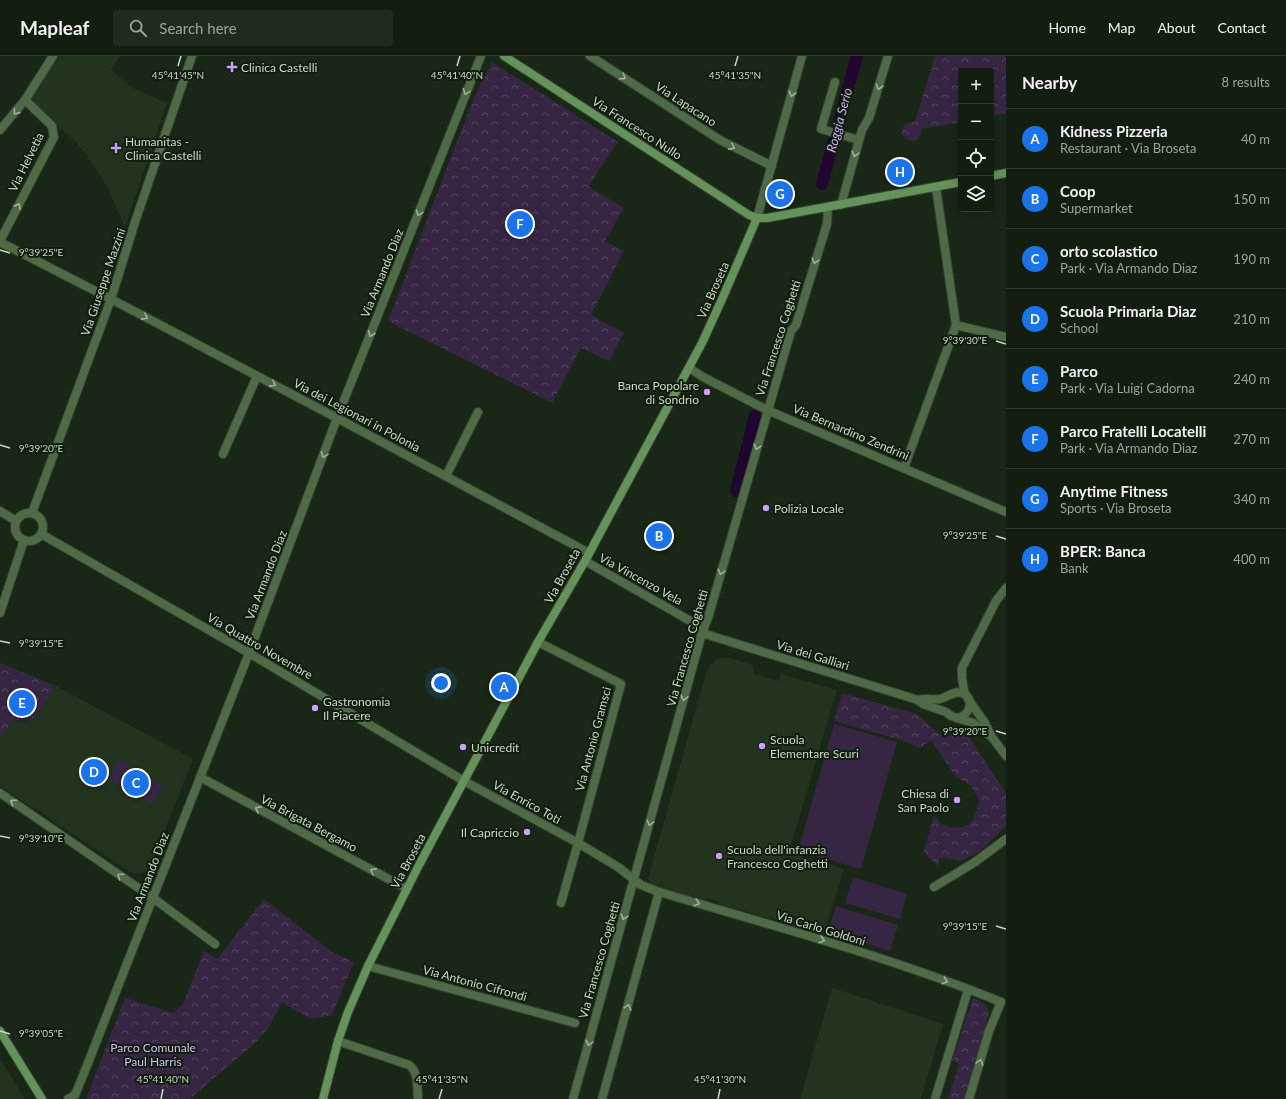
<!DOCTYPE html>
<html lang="en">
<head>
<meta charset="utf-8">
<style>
	body { margin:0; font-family:Lato,sans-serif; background:#202a1e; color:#f1f3f6 }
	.controls { position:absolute; right:12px; top:12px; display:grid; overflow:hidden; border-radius:4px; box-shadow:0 2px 10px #0003 }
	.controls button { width:36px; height:36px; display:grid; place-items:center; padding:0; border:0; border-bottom:1px solid #323b30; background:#131d10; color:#f1f3f6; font:20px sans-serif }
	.you { position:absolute; left:441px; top:627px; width:14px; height:14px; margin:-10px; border:3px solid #fff; border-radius:50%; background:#1a73e8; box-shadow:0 0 0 6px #1a73e833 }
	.badge { display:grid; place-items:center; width:26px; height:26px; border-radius:50%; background:#1a73e8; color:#fff; font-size:13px; font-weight:700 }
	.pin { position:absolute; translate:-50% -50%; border:2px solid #fff; box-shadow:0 1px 4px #0006 }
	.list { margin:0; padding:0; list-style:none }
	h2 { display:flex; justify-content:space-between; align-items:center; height:52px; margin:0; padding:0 16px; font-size:17px }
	h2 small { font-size:13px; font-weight:400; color:#9da29f }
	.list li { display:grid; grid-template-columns:26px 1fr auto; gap:12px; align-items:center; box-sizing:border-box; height:60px; padding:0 16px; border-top:1px solid #323b30 }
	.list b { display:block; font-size:15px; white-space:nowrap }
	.list p { margin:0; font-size:13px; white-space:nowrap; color:#9da29f }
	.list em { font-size:13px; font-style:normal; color:#9da29f }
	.icon { flex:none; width:22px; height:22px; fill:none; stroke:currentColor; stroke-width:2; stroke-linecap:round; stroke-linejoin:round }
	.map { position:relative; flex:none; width:1006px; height:1043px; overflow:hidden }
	header { display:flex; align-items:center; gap:24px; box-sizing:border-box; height:56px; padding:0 20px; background:#131d10; border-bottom:1px solid #323b30 }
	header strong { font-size:19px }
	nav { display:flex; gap:22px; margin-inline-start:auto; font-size:14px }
	.search { width:280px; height:36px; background:#202a1e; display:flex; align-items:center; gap:10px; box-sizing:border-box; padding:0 14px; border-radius:4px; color:#9da29f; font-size:15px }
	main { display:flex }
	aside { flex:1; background:#131d10 }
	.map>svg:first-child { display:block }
</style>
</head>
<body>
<header>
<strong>Mapleaf</strong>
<div class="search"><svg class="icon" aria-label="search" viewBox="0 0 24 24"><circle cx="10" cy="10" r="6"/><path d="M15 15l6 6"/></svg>Search here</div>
<nav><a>Home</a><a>Map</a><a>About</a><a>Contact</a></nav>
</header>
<main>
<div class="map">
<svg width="1006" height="1043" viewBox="0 0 1006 1043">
	<defs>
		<pattern id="park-crowns" width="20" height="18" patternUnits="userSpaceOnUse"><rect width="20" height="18" fill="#362644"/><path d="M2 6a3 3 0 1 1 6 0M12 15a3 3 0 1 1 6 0" fill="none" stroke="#52455e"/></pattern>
	</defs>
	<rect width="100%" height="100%" fill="#192716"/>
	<g fill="#22341e">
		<path d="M59,0H120L111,14L131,31L167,47L125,171L107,130L87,100L75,85L29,45Z"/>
		<path d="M723,602H730L753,609L754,618L779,625L781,618L837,634L789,796L844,813L824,878L719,848L716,844L708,842L703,844L655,831L652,829L648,822L706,617L710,610L717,603Z"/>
		<path d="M56,630L193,703L149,814L140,818L132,817L0,730V682L12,665L33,664Z"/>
		<path d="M832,932L943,968L921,1043H800Z"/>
		<path d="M0,1003L25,1043H0Z"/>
	</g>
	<g fill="#362644">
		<path d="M834,668L897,686L861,813L798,795Z"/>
		<path d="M119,703L163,730L152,748L109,723Z"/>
		<path d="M853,821L907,838L900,863L845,847Z"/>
		<path d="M836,850L898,869L890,895L828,876Z"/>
	</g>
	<g fill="url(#park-crowns)">
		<path d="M935,0H1006V57L991,60V15H961V66L921,73V78L918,83C901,91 894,66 915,66Z"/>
		<path d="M492,6L618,86L593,123L589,131L624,152L605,185L624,195L591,259L624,277L609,305L581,292L552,347L388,265L473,44Z"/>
		<path d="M0,607L56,630L33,664L12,665L0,682Z"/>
		<path d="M842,637L917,658L944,682L963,672L1006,737V770L979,796L961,805L940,801L938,810L929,802L924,795L934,759L939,766L943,769L955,772L962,771L968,769L973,764L979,748L977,740L971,730L965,726L956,721L931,684L920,692L901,684L834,665Z"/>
		<path d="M264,843L332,896L354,906L332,959L311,963L282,946L269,971L255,987L190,1043H86L125,942L173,957L183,948L204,895L217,903Z"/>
		<path d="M973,942C982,946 988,948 989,957L964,1043H948L959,1008L952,1005Z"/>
	</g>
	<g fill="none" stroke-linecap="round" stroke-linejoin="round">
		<g stroke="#1f0530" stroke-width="12">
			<path d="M822,128L857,0"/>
			<path d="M736,435L755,360"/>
		</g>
		<g stroke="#364333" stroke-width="10">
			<g id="street">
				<path d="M590,0L720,84L772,110"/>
				<path d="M835,26L821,73L859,84"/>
				<path d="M0,74L25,44L53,0"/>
				<path d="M841,149L862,74L869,62L888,0"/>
				<path d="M757,162L802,0"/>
				<path d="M0,185L54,81L52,70L25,44"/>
				<path d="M0,186L111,243L337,362L589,497"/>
				<path d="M956,269L1006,281"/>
				<path d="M689,312L703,321L767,354L1006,456"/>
				<path d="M223,398L257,320"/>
				<path d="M904,412L956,269L936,131"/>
				<path d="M446,420L478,356"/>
				<path d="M0,455L16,465"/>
				<path d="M32,457L111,243L136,163L192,0"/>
				<circle cx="29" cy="471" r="14"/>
				<path d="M41,478L249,597L464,725L578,787L618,811L641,829L659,836C774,870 890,901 1001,946"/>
				<path d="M585,505L694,567L702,577"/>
				<path d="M0,557L24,484"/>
				<path d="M702,577L918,644L923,648L946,656L951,660L973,667L992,681L1006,700"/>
				<path d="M538,586L621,628L578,787L561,847"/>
				<path d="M918,644C926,642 933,644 940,643C948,641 954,634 962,637C976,642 970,660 957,662"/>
				<path d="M991,680L985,667L968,643L964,635L962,622V612L996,545L1006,532"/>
				<path d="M200,721L407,833"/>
				<path d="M0,737L153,842L215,888"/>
				<path d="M934,831L975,806L1006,783"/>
				<path d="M368,910L575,967"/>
				<path d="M338,985L409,1009C419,1016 417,1032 418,1043"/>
				<path d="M68,1043L75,1039L86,1012L249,597L337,362L481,0"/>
				<path d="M573,1043L702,577L708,562L791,275L796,269L827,168L828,151"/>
				<path d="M602,1043L659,836"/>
				<path d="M935,1043L968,934"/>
				<path d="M969,1043L989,975L1001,946"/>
			</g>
		</g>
		<g stroke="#364333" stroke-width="10">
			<g id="secondary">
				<path d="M504,0L749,159L757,162H767L961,126"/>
				<path d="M991,120L1006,117"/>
				<path d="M0,975L42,1043"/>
				<path d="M323,1043L338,985L348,956L368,910L418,811L538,586L585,505L702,287L723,241L757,162"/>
			</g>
		</g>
		<use href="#street" stroke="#4e6a47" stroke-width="8"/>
		<use href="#secondary" stroke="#64925a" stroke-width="8"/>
	</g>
	<defs><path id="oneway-chevron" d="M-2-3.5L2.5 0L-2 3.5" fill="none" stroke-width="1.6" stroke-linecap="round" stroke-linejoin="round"/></defs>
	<g stroke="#a1b09d">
		<use href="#oneway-chevron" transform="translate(623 21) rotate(33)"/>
		<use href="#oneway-chevron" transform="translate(879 31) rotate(107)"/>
		<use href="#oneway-chevron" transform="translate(466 36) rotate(111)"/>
		<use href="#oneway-chevron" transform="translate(792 38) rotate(105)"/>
		<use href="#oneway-chevron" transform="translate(16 56) rotate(128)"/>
		<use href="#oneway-chevron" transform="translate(732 91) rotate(28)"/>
		<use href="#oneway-chevron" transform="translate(855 98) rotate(106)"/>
		<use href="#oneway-chevron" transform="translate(18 150) rotate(-63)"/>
		<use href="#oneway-chevron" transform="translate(419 157) rotate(111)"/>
		<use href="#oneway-chevron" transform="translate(815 205) rotate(107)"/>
		<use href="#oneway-chevron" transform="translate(145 261) rotate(28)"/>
		<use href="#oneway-chevron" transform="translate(371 278) rotate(112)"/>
		<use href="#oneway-chevron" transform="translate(273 328) rotate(28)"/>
		<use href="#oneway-chevron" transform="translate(757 391) rotate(106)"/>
		<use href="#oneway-chevron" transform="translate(324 399) rotate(111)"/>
		<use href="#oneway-chevron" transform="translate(721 516) rotate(106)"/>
		<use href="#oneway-chevron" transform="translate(684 642) rotate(105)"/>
		<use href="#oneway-chevron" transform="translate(13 746) rotate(-145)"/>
		<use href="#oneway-chevron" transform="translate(258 753) rotate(-152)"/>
		<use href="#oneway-chevron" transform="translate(650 767) rotate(105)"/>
		<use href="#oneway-chevron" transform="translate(373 815) rotate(-152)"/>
		<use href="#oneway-chevron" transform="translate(120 820) rotate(-145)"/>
		<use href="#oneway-chevron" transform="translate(697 847) rotate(16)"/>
		<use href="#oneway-chevron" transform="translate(624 861) rotate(106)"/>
		<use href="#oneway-chevron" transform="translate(822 884) rotate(16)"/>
		<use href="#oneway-chevron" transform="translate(945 925) rotate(19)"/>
		<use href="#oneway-chevron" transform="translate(628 951) rotate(-74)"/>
		<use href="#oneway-chevron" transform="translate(589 987) rotate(105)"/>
		<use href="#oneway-chevron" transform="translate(980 1006) rotate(-73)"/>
	</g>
	<path fill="none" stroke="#cdd6cb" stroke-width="1.5" d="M178,10L181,0M457,10L460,0M735,10L738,0M0,194L10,197M996,285L1006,288M0,389L10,392M996,480L1006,483M0,585L10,587M996,675L1006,678M0,780L10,782M996,870L1006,873M0,975L10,978M161,1043L163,1033M439,1043L442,1033M718,1043L720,1033"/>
	<g fill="#d09dfe" stroke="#101e0d" stroke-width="1.5">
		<path d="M230 5h4v4h4v4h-4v4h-4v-4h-4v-4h4z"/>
		<path d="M114 86h4v4h4v4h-4v4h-4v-4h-4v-4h4z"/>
		<circle cx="707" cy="336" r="4"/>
		<circle cx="766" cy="452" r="4"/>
		<circle cx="315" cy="652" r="4"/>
		<circle cx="762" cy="690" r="4"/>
		<circle cx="463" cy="691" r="4"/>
		<circle cx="957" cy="744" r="4"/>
		<circle cx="527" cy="776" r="4"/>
		<circle cx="719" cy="800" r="4"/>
	</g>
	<g text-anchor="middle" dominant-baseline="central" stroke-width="4" stroke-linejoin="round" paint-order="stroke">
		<g font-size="12" fill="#cdd6cb" stroke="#101e0d" text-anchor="start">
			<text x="241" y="11">Clinica Castelli</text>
			<text x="125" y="85">Humanitas -<tspan x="125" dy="14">Clinica Castelli</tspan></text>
			<text x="699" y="329" text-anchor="end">Banca Popolare<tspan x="699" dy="14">di Sondrio</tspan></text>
			<text x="774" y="452">Polizia Locale</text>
			<text x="323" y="645">Gastronomia<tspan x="323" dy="14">Il Piacere</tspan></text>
			<text x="770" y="683">Scuola<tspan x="770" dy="14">Elementare Scuri</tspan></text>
			<text x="471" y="691">Unicredit</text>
			<text x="949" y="737" text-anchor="end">Chiesa di<tspan x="949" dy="14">San Paolo</tspan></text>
			<text x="519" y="776" text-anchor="end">Il Capriccio</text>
			<text x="727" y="793">Scuola dell'infanzia<tspan x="727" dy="14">Francesco Coghetti</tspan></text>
		</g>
		<g font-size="12" fill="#cdd6cb" stroke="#101e0d">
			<text transform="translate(686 48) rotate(33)">Via Lapacano</text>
			<text transform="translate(637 72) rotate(33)">Via Francesco Nullo</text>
			<text transform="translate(26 106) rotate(-64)">Via Helvetia</text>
			<text transform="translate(382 217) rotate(-68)">Via Armando Diaz</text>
			<text transform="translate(103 226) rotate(-71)">Via Giuseppe Mazzini</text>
			<text transform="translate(713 234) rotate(-66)">Via Broseta</text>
			<text transform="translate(778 282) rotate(-72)">Via Francesco Coghetti</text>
			<text transform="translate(357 359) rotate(28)">Via dei Legionari in Polonia</text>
			<text transform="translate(851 376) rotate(23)">Via Bernardino Zendrini</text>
			<text transform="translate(266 519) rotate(-69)">Via Armando Diaz</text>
			<text transform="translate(562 520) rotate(-61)">Via Broseta</text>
			<text transform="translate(641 523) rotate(29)">Via Vincenzo Vela</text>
			<text transform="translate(260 590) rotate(30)">Via Quattro Novembre</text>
			<text transform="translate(687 592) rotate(-74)">Via Francesco Coghetti</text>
			<text transform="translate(813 599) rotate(17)">Via dei Galliari</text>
			<text transform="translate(593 683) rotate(-75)">Via Antonio Gramsci</text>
			<text transform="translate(527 746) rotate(29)">Via Enrico Toti</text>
			<text transform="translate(309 767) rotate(28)">Via Brigata Bergamo</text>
			<text transform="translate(408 805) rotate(-62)">Via Broseta</text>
			<text transform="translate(148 821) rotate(-69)">Via Armando Diaz</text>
			<text transform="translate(821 872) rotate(17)">Via Carlo Goldoni</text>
			<text transform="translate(599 904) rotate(-74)">Via Francesco Coghetti</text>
			<text transform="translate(475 927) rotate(15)">Via Antonio Cifrondi</text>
		</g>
		<g font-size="12" fill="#d8baf7" stroke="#101e0d">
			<text x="153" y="991">Parco Comunale<tspan x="153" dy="14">Paul Harris</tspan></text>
		</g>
		<g font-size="13" font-style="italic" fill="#d2abf6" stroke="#101e0d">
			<text transform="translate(839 64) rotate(-75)">Roggia Serio</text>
		</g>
	</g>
	<g font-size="10" text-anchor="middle" fill="#cdd6cb" stroke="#101e0d" stroke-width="4" stroke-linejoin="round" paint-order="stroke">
		<text x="178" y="23">45°41'45"N</text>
		<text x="457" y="23">45°41'40"N</text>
		<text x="735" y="23">45°41'35"N</text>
		<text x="41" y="200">9°39'25"E</text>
		<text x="965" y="288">9°39'30"E</text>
		<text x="41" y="396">9°39'20"E</text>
		<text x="965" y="483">9°39'25"E</text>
		<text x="41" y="591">9°39'15"E</text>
		<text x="965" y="679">9°39'20"E</text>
		<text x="41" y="786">9°39'10"E</text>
		<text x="965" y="874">9°39'15"E</text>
		<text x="41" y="981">9°39'05"E</text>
		<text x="163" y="1027">45°41'40"N</text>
		<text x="442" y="1027">45°41'35"N</text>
		<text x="720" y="1027">45°41'30"N</text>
	</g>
</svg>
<div class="controls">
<button>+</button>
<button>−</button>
<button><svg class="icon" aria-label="locate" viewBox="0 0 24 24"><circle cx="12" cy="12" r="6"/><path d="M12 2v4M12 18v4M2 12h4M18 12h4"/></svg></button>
<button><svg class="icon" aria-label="layers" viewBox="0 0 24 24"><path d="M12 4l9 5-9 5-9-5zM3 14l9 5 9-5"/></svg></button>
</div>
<div class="you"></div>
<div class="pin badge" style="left:504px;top:631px">A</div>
<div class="pin badge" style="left:659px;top:480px">B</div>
<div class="pin badge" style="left:136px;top:727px">C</div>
<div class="pin badge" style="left:94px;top:716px">D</div>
<div class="pin badge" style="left:22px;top:647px">E</div>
<div class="pin badge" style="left:520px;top:168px">F</div>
<div class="pin badge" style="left:780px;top:138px">G</div>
<div class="pin badge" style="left:900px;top:116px">H</div>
</div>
<aside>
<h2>Nearby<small>8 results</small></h2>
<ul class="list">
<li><span class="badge">A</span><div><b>Kidness Pizzeria</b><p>Restaurant · Via Broseta</p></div><em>40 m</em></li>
<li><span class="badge">B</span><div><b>Coop</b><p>Supermarket</p></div><em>150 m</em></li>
<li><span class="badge">C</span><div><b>orto scolastico</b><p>Park · Via Armando Diaz</p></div><em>190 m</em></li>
<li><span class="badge">D</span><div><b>Scuola Primaria Diaz</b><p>School</p></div><em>210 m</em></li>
<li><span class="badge">E</span><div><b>Parco</b><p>Park · Via Luigi Cadorna</p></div><em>240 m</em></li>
<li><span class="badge">F</span><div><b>Parco Fratelli Locatelli</b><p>Park · Via Armando Diaz</p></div><em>270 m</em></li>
<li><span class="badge">G</span><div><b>Anytime Fitness</b><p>Sports · Via Broseta</p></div><em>340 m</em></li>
<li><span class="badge">H</span><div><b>BPER: Banca</b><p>Bank</p></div><em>400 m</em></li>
</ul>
</aside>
</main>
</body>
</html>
